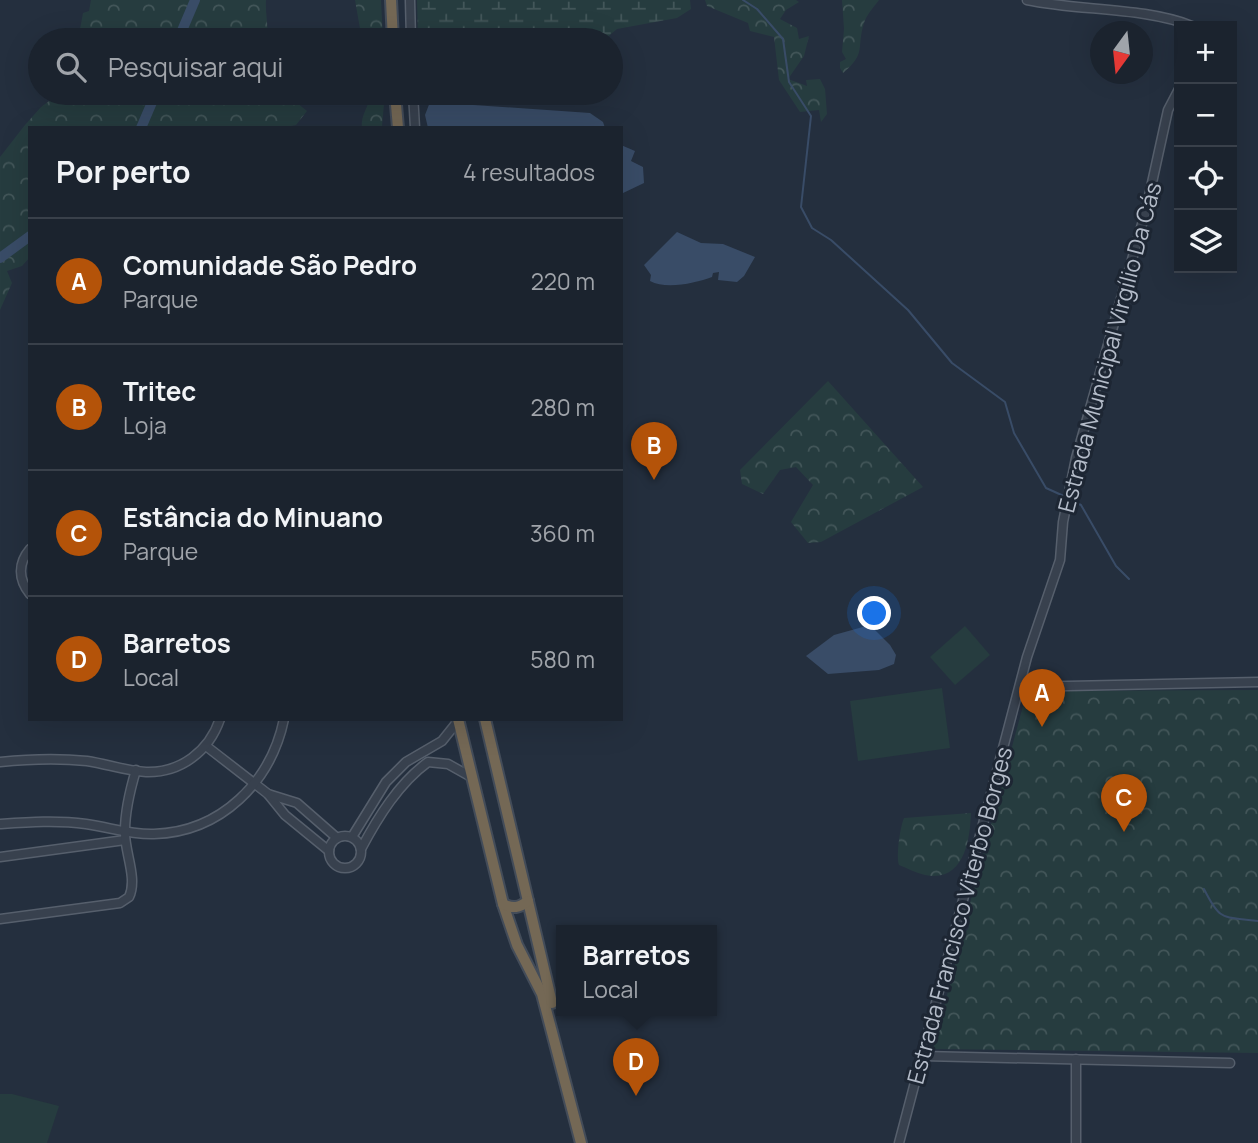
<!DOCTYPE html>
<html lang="pt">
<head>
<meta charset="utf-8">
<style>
	body { margin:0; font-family:Manrope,sans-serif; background:#242b36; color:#f1f3f6 }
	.controls { position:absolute; right:21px; top:21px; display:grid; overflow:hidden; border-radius:0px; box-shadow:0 7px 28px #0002 }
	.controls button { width:63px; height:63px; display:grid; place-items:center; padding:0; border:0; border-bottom:2px solid #39404a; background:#1b232e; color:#f1f3f6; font:35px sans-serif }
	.compass { position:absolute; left:1090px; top:21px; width:63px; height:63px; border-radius:50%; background:#1b232e; box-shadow:0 7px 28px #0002; rotate:195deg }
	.you { position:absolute; left:875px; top:614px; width:24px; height:24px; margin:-18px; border:5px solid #fff; border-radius:50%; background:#1a73e8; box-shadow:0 0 0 10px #1a73e833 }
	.badge { display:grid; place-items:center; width:46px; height:46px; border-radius:50%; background:#b45309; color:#fff; font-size:23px; font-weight:700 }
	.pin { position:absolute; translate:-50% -58px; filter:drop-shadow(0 2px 4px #0008) }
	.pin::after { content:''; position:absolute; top:37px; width:24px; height:21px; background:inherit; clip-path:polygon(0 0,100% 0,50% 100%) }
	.popup { position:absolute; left:556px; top:925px; width:161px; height:91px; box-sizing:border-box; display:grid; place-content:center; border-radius:0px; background:#1b232e; filter:drop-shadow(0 2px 5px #0005); font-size:23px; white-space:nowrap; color:#a0a4aa }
	.popup b { font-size:26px; color:#f1f3f6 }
	.popup::after { content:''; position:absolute; left:50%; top:100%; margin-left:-14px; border:14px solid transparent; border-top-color:#1b232e }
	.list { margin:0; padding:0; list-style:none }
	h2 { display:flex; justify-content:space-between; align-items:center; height:91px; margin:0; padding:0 28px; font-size:30px }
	h2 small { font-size:23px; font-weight:400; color:#a0a4aa }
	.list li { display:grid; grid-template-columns:46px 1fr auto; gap:21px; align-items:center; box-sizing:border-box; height:126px; padding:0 28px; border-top:2px solid #39404a }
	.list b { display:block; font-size:26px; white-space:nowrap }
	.list p { margin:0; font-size:23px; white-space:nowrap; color:#a0a4aa }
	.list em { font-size:23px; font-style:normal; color:#a0a4aa }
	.icon { flex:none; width:38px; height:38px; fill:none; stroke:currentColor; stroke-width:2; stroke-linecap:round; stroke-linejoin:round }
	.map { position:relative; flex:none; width:1258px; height:1143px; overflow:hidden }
	.search { position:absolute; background:#1b232e; box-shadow:0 7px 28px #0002; left:28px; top:28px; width:595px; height:77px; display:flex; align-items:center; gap:18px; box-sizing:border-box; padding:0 24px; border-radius:38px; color:#a0a4aa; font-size:26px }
	.panel { position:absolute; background:#1b232e; box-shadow:0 7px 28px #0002; left:28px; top:126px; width:595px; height:595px; border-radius:0px }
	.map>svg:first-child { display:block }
</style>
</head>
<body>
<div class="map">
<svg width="1258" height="1143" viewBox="0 0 1258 1143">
	<defs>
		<pattern id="forest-crowns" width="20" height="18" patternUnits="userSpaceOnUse" patternTransform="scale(1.75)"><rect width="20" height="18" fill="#263c3f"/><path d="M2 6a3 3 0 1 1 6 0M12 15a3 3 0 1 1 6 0" fill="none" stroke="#435659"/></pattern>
		<pattern id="wetland-marsh" width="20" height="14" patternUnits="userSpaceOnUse" patternTransform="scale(1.75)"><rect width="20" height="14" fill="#263c3f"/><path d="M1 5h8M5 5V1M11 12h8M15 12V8" fill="none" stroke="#435659"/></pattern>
	</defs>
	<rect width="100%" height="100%" fill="#242f3e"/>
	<g fill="#263c3f">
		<path d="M965,626L990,655L955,685L930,657Z"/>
		<path d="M942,688L950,748L858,761L850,701Z"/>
		<path d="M0,1094H12L59,1106L47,1143H0Z"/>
	</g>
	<g fill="url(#forest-crowns)">
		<path d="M91,0H266C265,13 269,28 267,40H78L83,13L89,11Z"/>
		<path d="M355,0H381L383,40H362Z"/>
		<path d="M705,0H796L799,2L786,10L780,19L797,28L799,39L809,36L804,56L788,79L807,86L806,80L820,79L825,89L827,114L821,122L819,110L800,112L779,80L774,37L750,31L748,23L707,6Z"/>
		<path d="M842,0H879C873,8 867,14 864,23C856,48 867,53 843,73L840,68V62L846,59L842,52L844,29Z"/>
		<path d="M60,93H299L301,96L297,103L307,111L296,125L282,128H30V257L22,266L7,271L12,283L0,310V157L25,125L41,107Z"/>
		<path d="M371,93H385L382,126L380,128H362C360,115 370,105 371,93Z"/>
		<path d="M828,381L923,487L821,542L808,543L791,522L813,485L796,467L780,470L763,494L742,484L740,470Z"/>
		<path d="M1258,690V1053L933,1049L962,938L969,927L966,918L1027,691Z"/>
		<path d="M971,813C970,840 964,883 925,875C916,873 907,868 899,865C896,856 900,827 904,818Z"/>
	</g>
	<path fill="url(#wetland-marsh)" d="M417,0H690L691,9L677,18L617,29L604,40H418Z"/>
	<g fill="#394c67">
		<path d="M430,102L590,113L603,122L605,128H428L425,115Z"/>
		<path d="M621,145L635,151L631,161L643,167L644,183L621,194Z"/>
		<path d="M677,232L701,243L723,244L755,257L744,276L737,282L718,280L719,272L713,273L712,277C696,283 666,290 650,281L651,275L644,265Z"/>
		<path d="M870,625L890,645L896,655L894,664L879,670L828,674L806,656L834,635Z"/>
	</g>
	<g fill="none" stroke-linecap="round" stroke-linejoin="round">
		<g stroke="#394c67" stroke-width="2">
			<path d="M743,0L757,9L783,39L789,82L811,116L801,207L812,228L831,240L908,310L952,363L1005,402L1014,433L1046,488L1066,497"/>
			<path d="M1071,500L1081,505L1116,566L1129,579"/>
			<path d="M1204,889C1221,923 1223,916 1258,921"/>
		</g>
		<g stroke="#394c67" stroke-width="10">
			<path d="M178,40L195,0"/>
			<path d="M141,128L156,93"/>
			<path d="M0,258L30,236"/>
		</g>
		<g stroke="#565f6c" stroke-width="11">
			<g id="minor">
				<path d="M410,0L411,40"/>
				<path d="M1027,0C1079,11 1144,7 1192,26"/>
				<path d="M413,93L415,128"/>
				<path d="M30,549C18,563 18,579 30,594"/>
				<path d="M1020,687L1258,682"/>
				<path d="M206,746L268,794L285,815L329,851"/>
				<path d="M0,762C29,759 58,758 87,761C107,764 126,771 146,772C181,773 209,751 220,719"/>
				<path d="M268,794L297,803L337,838"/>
				<path d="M0,824C29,822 57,820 86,824C109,827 131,835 154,834C221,832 271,782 284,719"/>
				<circle cx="345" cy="852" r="16"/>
				<path d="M352,837L386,782L406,762L442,741L458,721"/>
				<path d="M361,849C378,817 399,783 428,762L448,764L473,778"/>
				<path d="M0,857L125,840"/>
				<path d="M0,919L120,903L129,897C138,878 124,851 125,831C125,810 130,790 136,770"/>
				<path d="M923,1056L1230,1063"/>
				<path d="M1076,1059V1143"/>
				<path d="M899,1143L1027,657L1060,560L1063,522L1076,458L1146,210L1168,110L1179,89"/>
			</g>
		</g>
		<g stroke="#434c59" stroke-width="14">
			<g id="highway">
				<path d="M391,0L393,40"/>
				<path d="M395,93L398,128"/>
				<path d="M458,719L503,904L517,945L542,994L581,1143"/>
				<path d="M485,719L552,1003"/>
				<path d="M503,904C513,909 519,908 528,901"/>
			</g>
		</g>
		<use href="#minor" stroke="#38414e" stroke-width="8"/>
		<use href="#highway" stroke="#746855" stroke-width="10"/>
	</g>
	<g text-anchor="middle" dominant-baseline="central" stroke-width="6" stroke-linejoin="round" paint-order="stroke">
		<g font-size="23" fill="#b4bcc9" stroke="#1d2633">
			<text transform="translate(1109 347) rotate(-75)">Estrada Municipal Virgílio Da Cás</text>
			<text transform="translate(959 915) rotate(-75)">Estrada Francisco Viterbo Borges</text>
		</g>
	</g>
</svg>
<div class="controls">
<button>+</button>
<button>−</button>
<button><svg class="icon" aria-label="locate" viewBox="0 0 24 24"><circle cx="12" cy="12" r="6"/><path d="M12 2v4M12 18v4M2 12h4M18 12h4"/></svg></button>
<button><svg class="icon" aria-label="layers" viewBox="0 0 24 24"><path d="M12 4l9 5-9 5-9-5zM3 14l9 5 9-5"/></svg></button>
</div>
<svg class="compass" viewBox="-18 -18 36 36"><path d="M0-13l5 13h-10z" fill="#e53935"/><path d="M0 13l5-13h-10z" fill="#a0a4aa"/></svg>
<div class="you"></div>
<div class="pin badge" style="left:1042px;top:727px">A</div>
<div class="pin badge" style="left:654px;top:480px">B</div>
<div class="pin badge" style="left:1124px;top:832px">C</div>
<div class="pin badge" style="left:636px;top:1096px">D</div>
<div class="popup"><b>Barretos</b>Local</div>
<div class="search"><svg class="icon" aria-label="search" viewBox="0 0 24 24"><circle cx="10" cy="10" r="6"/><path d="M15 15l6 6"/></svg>Pesquisar aqui</div>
<section class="panel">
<h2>Por perto<small>4 resultados</small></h2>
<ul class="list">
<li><span class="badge">A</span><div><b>Comunidade São Pedro</b><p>Parque</p></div><em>220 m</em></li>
<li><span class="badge">B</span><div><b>Tritec</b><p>Loja</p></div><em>280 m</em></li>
<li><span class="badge">C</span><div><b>Estância do Minuano</b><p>Parque</p></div><em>360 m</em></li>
<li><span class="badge">D</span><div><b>Barretos</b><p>Local</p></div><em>580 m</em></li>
</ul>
</section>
</div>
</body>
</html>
